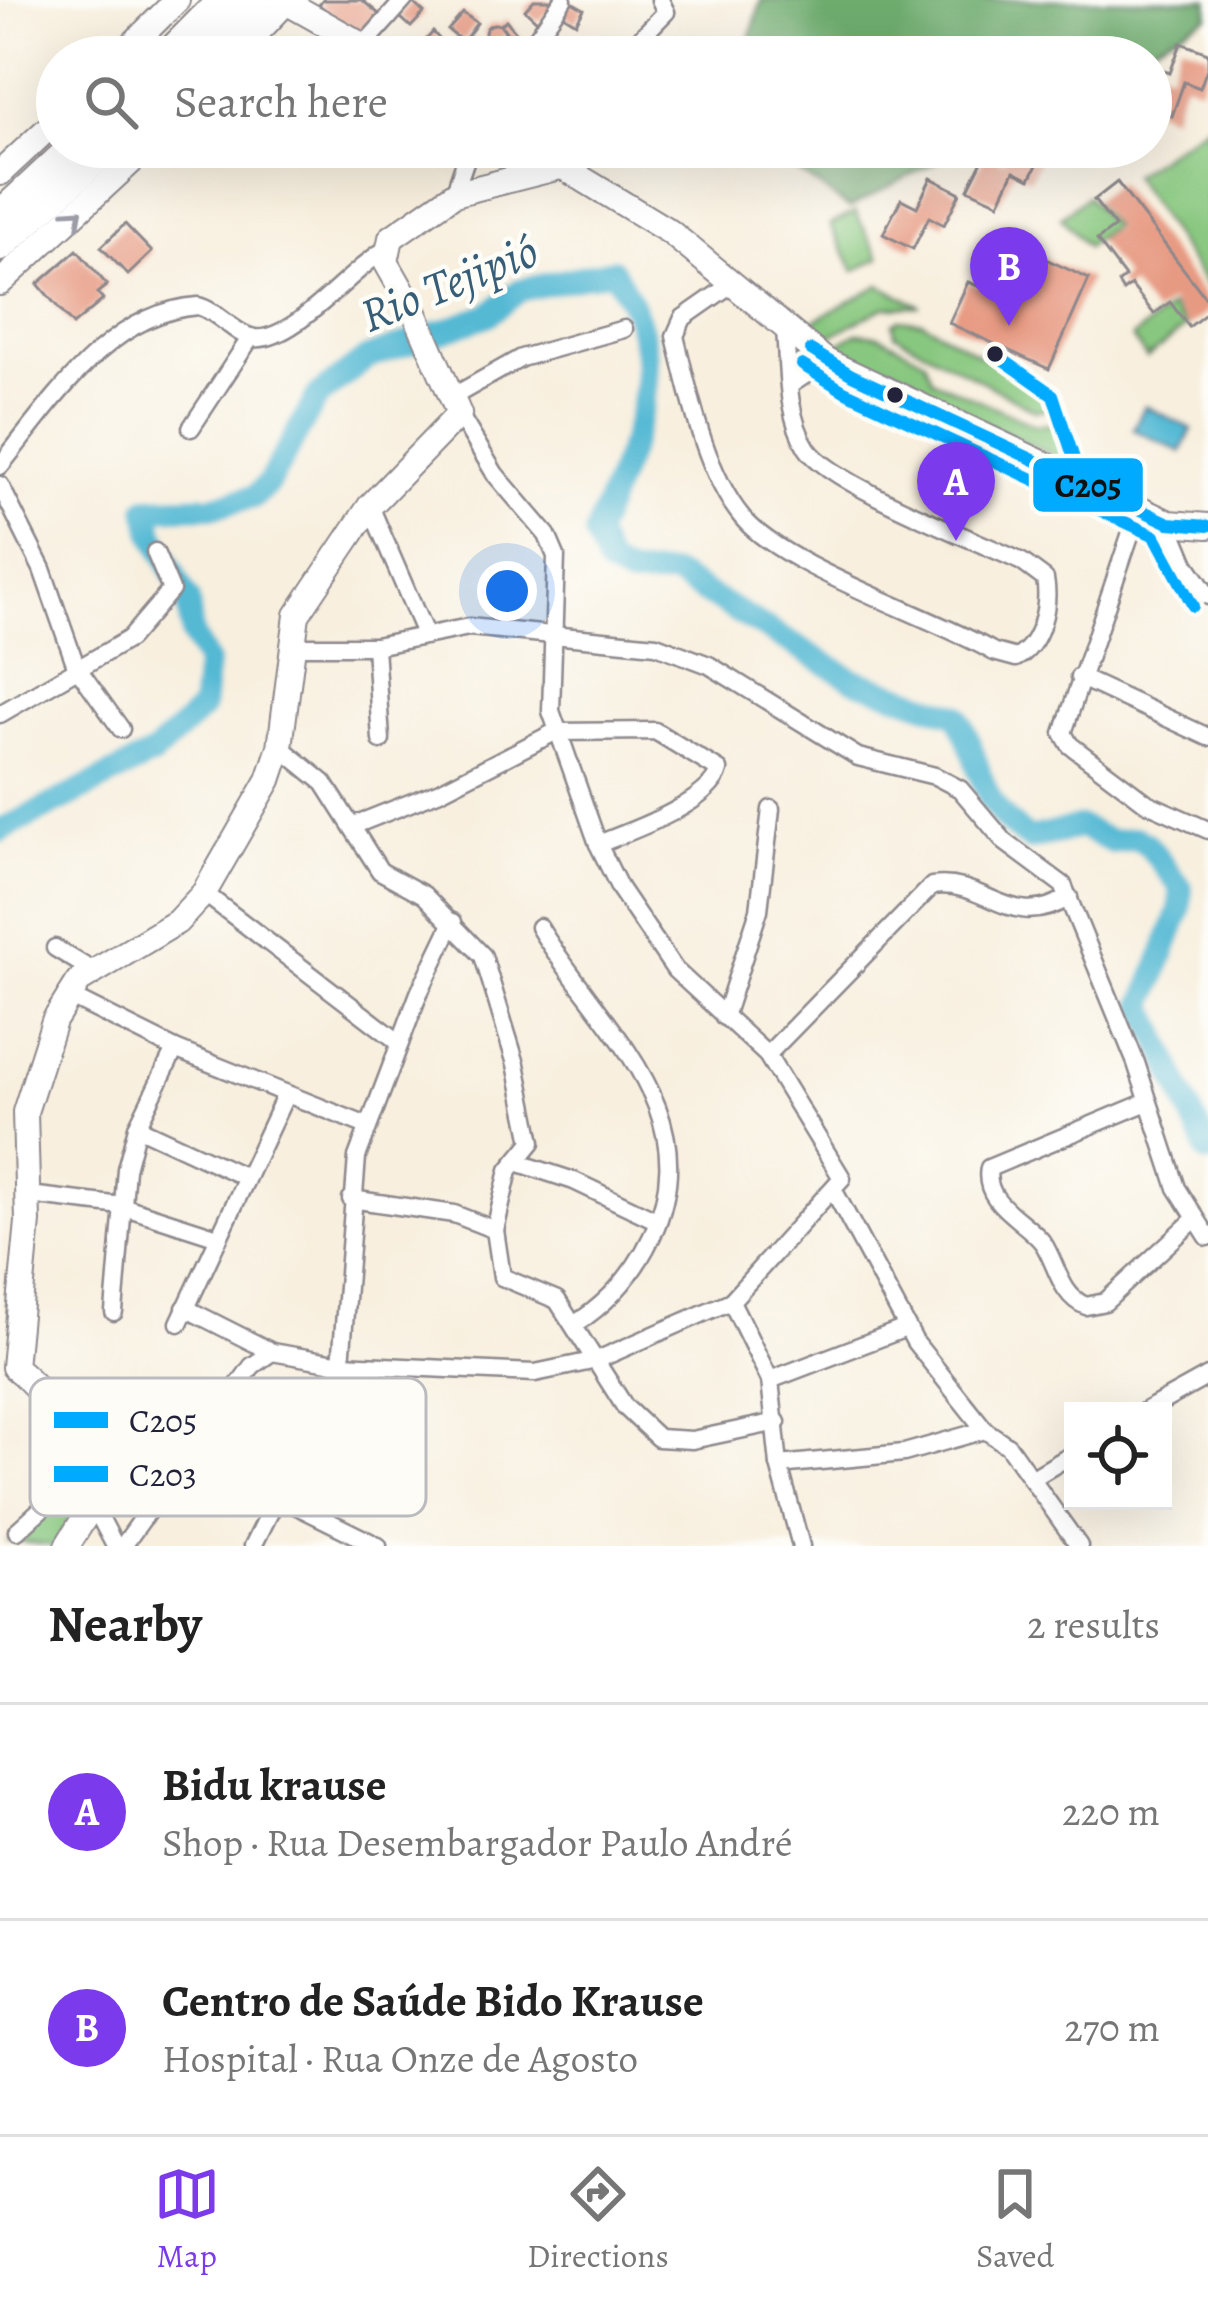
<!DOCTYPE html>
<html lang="en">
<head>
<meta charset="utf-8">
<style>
	body { margin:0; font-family:Alegreya,serif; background:#f6f6f6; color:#222 }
	.controls { position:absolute; right:36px; bottom:36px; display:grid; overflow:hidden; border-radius:0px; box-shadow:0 12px 48px #0002 }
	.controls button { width:108px; height:108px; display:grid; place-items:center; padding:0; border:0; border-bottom:3px solid #e0e0e0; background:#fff; color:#222; font:60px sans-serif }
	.you { position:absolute; left:507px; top:591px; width:42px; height:42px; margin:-30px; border:9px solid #fff; border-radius:50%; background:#1a73e8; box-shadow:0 0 0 18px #1a73e833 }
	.badge { display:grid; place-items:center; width:78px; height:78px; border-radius:50%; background:#7c3aed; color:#fff; font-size:39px; font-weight:700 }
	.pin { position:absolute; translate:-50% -99px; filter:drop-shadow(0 3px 6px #0008) }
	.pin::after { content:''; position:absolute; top:63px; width:42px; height:36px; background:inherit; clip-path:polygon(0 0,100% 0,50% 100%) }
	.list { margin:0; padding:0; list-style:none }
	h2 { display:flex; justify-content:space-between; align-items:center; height:156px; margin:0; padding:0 48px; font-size:51px }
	h2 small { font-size:39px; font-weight:400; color:#767676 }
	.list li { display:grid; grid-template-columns:78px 1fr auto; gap:36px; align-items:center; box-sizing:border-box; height:216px; padding:0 48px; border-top:3px solid #e0e0e0 }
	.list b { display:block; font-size:45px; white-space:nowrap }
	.list p { margin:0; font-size:39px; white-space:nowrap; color:#767676 }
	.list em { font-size:39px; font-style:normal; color:#767676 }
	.icon { flex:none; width:66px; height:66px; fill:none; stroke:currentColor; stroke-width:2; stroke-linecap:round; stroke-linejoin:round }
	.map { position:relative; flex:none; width:1208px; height:1546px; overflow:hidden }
	.search { position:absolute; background:#fff; box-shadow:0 12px 48px #0002; left:36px; right:36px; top:36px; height:132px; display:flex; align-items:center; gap:30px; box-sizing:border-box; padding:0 42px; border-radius:66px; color:#767676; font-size:45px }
	.sheet { height:588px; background:#fff }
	nav { display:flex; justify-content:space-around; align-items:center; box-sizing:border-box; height:168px; border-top:3px solid #e0e0e0; background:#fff; font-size:33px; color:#767676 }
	nav a { display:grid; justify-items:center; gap:6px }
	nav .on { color:#7c3aed }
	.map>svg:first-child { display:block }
</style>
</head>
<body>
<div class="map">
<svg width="1208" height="1546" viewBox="0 0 1208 1546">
	<rect width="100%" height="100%" fill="#fdfcf7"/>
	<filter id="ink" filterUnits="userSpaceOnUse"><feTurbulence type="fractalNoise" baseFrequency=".00833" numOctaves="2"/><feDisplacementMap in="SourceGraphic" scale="24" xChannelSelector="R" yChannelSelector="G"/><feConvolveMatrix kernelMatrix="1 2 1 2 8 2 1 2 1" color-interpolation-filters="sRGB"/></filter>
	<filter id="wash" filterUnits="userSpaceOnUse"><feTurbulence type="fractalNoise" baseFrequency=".004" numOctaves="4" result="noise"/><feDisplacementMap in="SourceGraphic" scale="48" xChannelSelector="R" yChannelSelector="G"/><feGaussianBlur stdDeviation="2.7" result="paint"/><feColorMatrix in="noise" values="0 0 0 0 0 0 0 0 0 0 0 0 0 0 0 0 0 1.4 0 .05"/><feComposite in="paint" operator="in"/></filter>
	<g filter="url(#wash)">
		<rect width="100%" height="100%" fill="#f8efde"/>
		<g fill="#88c77f" stroke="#55745d" stroke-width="3">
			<path d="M1208,124V289L1132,175Z"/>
			<path d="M1087,196L1112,226L1086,247L1061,217Z"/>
			<path d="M855,212L880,258L854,271L830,225Z"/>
			<path d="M880,285L921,306L884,307L823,340L804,326Z"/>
			<path d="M1171,307L1186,327L1147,358L1132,338Z"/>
			<path d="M899,319L923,322L1042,391L1051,409L1035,410L895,334L893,323Z"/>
			<path d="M857,333L879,335L925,360L932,379L1035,425L1060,424L1071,456L1064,460L841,358L838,344Z"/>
			<path d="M81,1477L86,1497L58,1546L9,1541Z"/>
		</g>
		<g fill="#6eac6e" stroke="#486754" stroke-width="3">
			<path d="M761,0H1208V16L1132,57H745Z"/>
			<path d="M763,147H964L849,208Z"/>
		</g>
		<path fill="#55b9d4" stroke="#3c6e88" stroke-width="3" d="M1145,406L1192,429L1181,452L1133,429Z"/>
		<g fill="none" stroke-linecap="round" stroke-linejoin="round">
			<path stroke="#55b9d4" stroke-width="24" d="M0,831L154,754L202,709L207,663L192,634L188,600L153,533L147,508L214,506L254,497L268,484L318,396L367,358L488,315L520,290L612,270C681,369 631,437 595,535L608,565L630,576L674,575L852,679L957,715C985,766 975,806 1030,839L1080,827L1112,842L1134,838L1147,844L1181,888L1180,910L1144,1005L1208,1152"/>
		</g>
		<g id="blocks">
			<g fill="#e79a82">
				<path d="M323,0H362L379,14L361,38L319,5Z"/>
				<path d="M534,0H549L556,6L538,22L525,10Z"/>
				<path d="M568,0L584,9L576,23L560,13Z"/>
				<path d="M411,1L424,13L411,27L399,16Z"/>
				<path d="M463,13L477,23L463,42L448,30Z"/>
				<path d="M506,20L524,42L513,52L504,43L510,37L501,25Z"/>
				<circle cx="495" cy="34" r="10"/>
				<path d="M433,32L442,42L429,57H411Z"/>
				<path d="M551,35L564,44L560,49L546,44Z"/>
				<circle cx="472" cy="46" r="7"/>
				<path d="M488,42L497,49L489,57H475Z"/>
				<path d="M1181,43L1208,53V66L1200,88L1184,82L1172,116L1151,108V74L1153,67L1170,73Z"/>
				<path d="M1010,147H1046L1030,179L1014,171L999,203L968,189L986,153L1003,161Z"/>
				<path d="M1059,147H1088L1082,158Z"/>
				<path d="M931,178L960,193L944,225L929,217L913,249L883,234L901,199L917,207Z"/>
				<path d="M1117,182L1208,301V312L1189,327L1170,302L1154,314L1131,285L1123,291L1118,283L1125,277L1097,240L1115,227L1094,200Z"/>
				<path d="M125,224L152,252L128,275L101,247Z"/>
				<path d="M1013,244L1089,279L1049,369L949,323L968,282L978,286L989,261L1003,268Z"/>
				<path d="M77,250L107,285L97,293L103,300L73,325L38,284Z"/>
			</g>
		</g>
	</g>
	<g filter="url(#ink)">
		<use href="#blocks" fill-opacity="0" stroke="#8d888c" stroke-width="3"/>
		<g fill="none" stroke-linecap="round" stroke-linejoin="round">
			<g stroke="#8d888c" stroke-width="21">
				<g id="street">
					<path d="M364,45L404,0"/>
					<path d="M523,57L563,0"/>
					<path d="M622,57L666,12L660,0"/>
					<path d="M454,194L470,147"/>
					<path d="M733,283L683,318L675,336C689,393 705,472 742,517C782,567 932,616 994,652L1016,658C1041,645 1050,605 1045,579L1022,562C978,541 829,484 807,448C786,416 788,366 785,329"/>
					<path d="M790,385L826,361"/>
					<path d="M452,397L521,358L624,329"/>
					<path d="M459,414L495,474L547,535L556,556L551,711L598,844L620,889L675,970L767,1055L842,1178L731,1301L770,1380L779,1465L801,1546"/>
					<path d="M191,428L251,337"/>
					<path d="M0,466C51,403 109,312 198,306C218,311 235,335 254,338C293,343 352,268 385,250"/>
					<path d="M0,485L42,569L76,666L121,729"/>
					<path d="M370,506L425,634"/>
					<path d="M1140,506L1063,733L1070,745L1147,803L1208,830"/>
					<path d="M1169,523L1186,564L1208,596"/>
					<path d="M291,646H375L469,627L656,645L709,665L858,757L935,776L960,789L1005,842L1063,885L1136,1063L1177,1188L1208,1237"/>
					<path d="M375,646L381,740"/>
					<path d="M1079,677L1208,737"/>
					<path d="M0,714L129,639L171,590L155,552"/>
					<path d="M280,747L324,783L380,871L424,895L483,956L516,1064L532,1142L509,1170L495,1230"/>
					<path d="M352,826L440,791L555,732L655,731L719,770C711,803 629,832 598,844"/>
					<path d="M204,893L400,1043"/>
					<path d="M539,927C600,1028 710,1109 652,1236C634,1274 610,1302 575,1324"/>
					<path d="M55,948L93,971"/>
					<path d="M67,995L175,1049L367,1126"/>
					<path d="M724,1017L759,910L771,809"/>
					<path d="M767,1055L932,886C986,878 1010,934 1069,897"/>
					<path d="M1147,1102L989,1168C982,1204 1026,1220 1043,1243C1057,1264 1060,1296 1086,1306L1105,1302L1195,1219"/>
					<path d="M137,1127L243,1176"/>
					<path d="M516,1162L574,1181L658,1221"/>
					<path d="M833,1189L915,1342L985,1430L1008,1446L1079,1546"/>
					<path d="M29,1195L122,1206L215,1236"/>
					<path d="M351,1199L454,1214L495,1230L502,1277L557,1300L625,1407L658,1438L692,1440L777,1422"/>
					<path d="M185,1308L272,1352L341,1364L535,1373L597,1360L731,1301"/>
					<path d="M114,1312L126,1169L137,1127L175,1049"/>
					<path d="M179,1323L286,1094"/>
					<path d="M341,1364L357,1157L419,993L453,922"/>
					<path d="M770,1380L906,1328"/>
					<path d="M1145,1411L1208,1376"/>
					<path d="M190,1453L378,1546"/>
					<path d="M779,1465L904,1453L985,1430"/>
					<path d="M1031,1479L1073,1454"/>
					<path d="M87,1484L148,1452"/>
					<path d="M93,1504L115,1546"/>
					<path d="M17,1531L84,1470"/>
					<path d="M123,1546L252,1366L272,1352"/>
					<path d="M253,1546L279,1494"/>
				</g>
			</g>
			<g stroke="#8d888c" stroke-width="28">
				<g id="secondary">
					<path d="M286,2L384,57"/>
					<path d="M120,57L177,0"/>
					<path d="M234,57L288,0"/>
					<path d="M530,147L670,232L826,361L1169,523L1208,526"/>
					<path d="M0,173L57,120"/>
					<path d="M0,283L147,147"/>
					<path d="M67,1546L93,1504C77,1448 61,1404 14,1367L28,1222L25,1112L54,1021L79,981L177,922L204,893L269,780L280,747L297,615L370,506L459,414L415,313L386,262L391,238L454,194L564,166"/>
				</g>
			</g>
			<g stroke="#8d888c" stroke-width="34">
				<g id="highway">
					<path d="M167,57L223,0"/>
					<path d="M203,57L258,0"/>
					<path d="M0,216L74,147"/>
					<path d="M0,246L108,147"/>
				</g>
			</g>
			<use href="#street" stroke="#fff" stroke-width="16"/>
			<use href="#secondary" stroke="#fff" stroke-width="24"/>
			<use href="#highway" stroke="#fff" stroke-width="30"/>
			<g stroke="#fdfcf7" stroke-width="21">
				<g id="bus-1">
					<path d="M811,350L852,375L1169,523L1208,526"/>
					<path d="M995,354L1053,395L1082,483"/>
				</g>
			</g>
			<g stroke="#fdfcf7" stroke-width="21">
				<path id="bus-2" d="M802,365L844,391L1155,536L1193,606"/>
			</g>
			<use href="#bus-1" stroke="#0af" stroke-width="12"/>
			<use href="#bus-2" stroke="#0af" stroke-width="12"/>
		</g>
		<defs><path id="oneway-chevron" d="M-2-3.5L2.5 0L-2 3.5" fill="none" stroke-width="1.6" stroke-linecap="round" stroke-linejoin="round" transform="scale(3)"/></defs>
		<use stroke="#9c9ca7" href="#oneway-chevron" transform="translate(75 216) rotate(-42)"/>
	</g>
	<g fill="#22223b" stroke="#fdfcf7" stroke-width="4.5">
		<circle cx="995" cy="354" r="10"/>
		<circle cx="895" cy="395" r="10"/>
	</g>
	<g text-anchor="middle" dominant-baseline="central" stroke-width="9" stroke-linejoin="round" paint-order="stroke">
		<g font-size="48" font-style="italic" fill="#365e78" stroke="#fdfcf7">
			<text transform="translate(449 283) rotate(-22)">Rio Tejipió</text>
		</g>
	</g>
	<rect x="30" y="1378" width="396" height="138" rx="18" fill="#fdfcf7" stroke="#bbbbbf" stroke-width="3"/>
	<rect x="54" y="1412" width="54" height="16" fill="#0af"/>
	<rect x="54" y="1466" width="54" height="16" fill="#0af"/>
	<g font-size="33" fill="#22223b">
		<text x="129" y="1432">C205</text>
		<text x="129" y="1486">C203</text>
	</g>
	<rect stroke="#fdfcf7" stroke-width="4.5" x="1031" y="456" width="114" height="58" rx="12" fill="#0af"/>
	<g font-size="33" text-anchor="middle" font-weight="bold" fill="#111">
		<text x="1088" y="497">C205</text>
	</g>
</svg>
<div class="controls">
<button><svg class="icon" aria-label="locate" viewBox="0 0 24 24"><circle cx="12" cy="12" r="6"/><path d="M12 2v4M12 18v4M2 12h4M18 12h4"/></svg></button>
</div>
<div class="you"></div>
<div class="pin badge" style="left:956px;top:541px">A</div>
<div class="pin badge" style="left:1009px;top:326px">B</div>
<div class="search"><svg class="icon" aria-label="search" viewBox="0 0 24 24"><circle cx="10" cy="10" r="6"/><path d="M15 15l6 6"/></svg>Search here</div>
</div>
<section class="sheet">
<h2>Nearby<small>2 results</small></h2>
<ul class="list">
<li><span class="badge">A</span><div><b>Bidu krause</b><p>Shop · Rua Desembargador Paulo André</p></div><em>220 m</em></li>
<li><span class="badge">B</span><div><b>Centro de Saúde Bido Krause</b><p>Hospital · Rua Onze de Agosto</p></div><em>270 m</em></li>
</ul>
</section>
<nav>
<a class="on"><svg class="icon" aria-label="map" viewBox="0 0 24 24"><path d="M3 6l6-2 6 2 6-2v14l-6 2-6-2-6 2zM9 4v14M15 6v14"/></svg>Map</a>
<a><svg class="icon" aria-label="directions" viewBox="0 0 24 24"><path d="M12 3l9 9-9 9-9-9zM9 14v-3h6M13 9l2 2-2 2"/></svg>Directions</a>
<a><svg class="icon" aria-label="saved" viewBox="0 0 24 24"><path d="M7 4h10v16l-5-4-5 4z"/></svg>Saved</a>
</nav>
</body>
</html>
